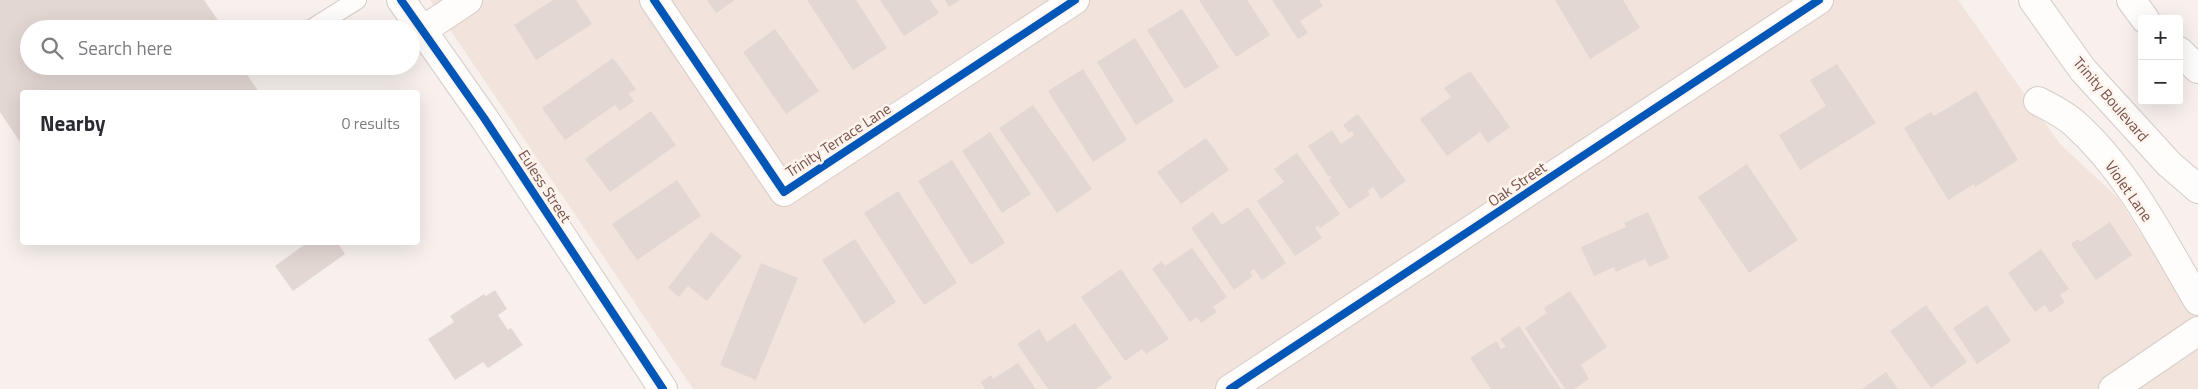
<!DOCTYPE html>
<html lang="en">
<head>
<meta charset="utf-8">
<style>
	body { margin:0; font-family:"Titillium Web",sans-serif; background:#f2f2f3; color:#2b2b33 }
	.controls { position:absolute; right:15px; top:15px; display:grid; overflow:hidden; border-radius:5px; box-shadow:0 5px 20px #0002 }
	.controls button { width:45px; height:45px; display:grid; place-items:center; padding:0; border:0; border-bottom:1px solid #e1e1e2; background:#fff; color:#2b2b33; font:25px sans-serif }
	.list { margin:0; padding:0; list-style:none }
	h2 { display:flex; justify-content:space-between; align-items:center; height:65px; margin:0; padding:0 20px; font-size:21px }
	h2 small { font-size:16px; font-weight:400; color:#7c7c81 }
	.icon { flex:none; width:28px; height:28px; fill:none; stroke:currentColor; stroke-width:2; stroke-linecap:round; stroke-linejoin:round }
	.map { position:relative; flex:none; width:2198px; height:389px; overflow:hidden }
	.search { position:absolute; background:#fff; box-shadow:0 5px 20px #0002; left:20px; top:20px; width:400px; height:55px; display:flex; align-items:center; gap:12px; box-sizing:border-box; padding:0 18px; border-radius:28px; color:#7c7c81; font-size:19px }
	.panel { position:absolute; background:#fff; box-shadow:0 5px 20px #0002; left:20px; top:90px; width:400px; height:155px; border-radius:5px }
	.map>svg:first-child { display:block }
</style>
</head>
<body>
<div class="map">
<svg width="2198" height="389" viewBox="0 0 2198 389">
	<rect width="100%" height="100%" fill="#f7f0ec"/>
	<path fill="#f2e4dc" d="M430,0H1958L2060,144L2118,198L2198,322V389H693Z"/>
	<g fill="#e3d7d3">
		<path d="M0,0H204L224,29H29V66H241L259,92H22V145L0,112Z"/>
		<path d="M553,0H576L592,24L536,60L514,25Z"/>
		<path d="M707,0H735L716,13Z"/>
		<path d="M807,0H856L887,48L853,70Z"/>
		<path d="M880,0H930L939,13L904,36Z"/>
		<path d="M945,0H960L949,7Z"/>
		<path d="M1199,0H1247L1270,35L1236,57Z"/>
		<path d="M1272,0H1319L1323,6L1300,21L1308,33L1298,39Z"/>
		<path d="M1555,0H1623L1640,28L1590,59Z"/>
		<path d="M1182,9L1219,67L1185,89L1147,30Z"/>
		<path d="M775,29L819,91L786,114L743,52Z"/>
		<path d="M1135,38L1174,101L1136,125L1097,62Z"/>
		<path d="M613,58L636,89L629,94L634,101L620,111L615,105L565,140L542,108Z"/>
		<path d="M1837,64L1876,123L1800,170L1779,135L1826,106L1810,80Z"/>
		<path d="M1083,69L1127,140L1093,162L1048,91Z"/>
		<path d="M1470,71L1510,127L1488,143L1480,132L1447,156L1420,119L1451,97L1444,88Z"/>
		<path d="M1976,91L2018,160L1975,187L1974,184L1948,200L1904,128L1931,112L1934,116Z"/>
		<path d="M1033,105L1092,189L1057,213L999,128Z"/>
		<path d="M651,111L676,145L610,192L585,159Z"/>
		<path d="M1358,114L1406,181L1381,199L1373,187L1368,191L1370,195L1349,209L1329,180L1332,177L1328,176L1308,146L1332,130L1341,144L1354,135L1352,131L1349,133L1343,125Z"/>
		<path d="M990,132L1031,194L1002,213L962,151Z"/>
		<path d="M1206,138L1229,170L1181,204L1157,172Z"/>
		<path d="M1297,153L1340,214L1320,228L1318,225L1315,228L1322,238L1295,256L1257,201L1284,182L1274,169Z"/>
		<path d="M952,160L1005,243L971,265L918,181Z"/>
		<path d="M1747,164L1798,240L1749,273L1698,197Z"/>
		<path d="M677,180L701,216L637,260L612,224Z"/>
		<path d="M898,191L957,283L924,305L864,213Z"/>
		<path d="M1248,207L1286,263L1262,280L1254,269L1250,272L1253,276L1234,290L1191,228L1213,212L1222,225Z"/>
		<path d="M1648,212L1669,258L1649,267L1645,259L1616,272L1614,267L1594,276L1581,247L1626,227L1624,223Z"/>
		<path d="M2110,222L2132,255L2096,280L2071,244L2078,239L2080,242Z"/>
		<path d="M711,232L742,256L707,301L688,286L679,297L668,288Z"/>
		<path d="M855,239L896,302L864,324L822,260Z"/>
		<path d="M308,242H337L345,254L293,291L275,266Z"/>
		<path d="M1192,248L1227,297L1213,307L1217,312L1201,323L1197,317L1190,322L1152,269L1162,261L1165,266Z"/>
		<path d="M2041,249L2069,289L2060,295L2065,302L2050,313L2045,305L2035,312L2008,273Z"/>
		<path d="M761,263L798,278L756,380L720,365Z"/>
		<path d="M1121,269L1169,339L1146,354L1142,349L1125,361L1081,297Z"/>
		<path d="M495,290L507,309L498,315L508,330L511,328L523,345L488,368L483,362L455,380L428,339L454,322L450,316L484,294L486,296Z"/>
		<path d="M1570,291L1607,347L1581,365L1589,379L1574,389H1565L1525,328L1547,313L1544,308Z"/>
		<path d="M1926,305L1967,362L1931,388L1890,331Z"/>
		<path d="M1987,305L2011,341L1977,364L1953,328Z"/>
		<path d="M1075,323L1112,378L1096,389H1048L1017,344L1039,329L1047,342Z"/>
		<path d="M1519,326L1561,389H1491L1470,358L1496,341L1501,349L1506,347L1500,339Z"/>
		<path d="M1018,363L1036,389H985L981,382L991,375L993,379Z"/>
		<path d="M1886,372L1898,389H1862Z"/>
	</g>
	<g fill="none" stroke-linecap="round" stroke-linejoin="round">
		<g stroke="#d6ccc8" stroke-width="20">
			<path id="lane" d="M311,29L357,0"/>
		</g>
		<g stroke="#d6ccc8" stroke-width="30">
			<g id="street">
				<path d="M401,0L484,118L663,389"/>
				<path d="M654,0L784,192L1075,0"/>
				<path d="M423,30L468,0"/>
				<path d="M2038,101C2050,107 2064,114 2074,123C2128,171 2162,240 2198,301"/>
				<path d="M1230,389L1819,0"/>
				<path d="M2113,389L2198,331"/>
			</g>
		</g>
		<g stroke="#d6cbc8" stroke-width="30">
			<g id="secondary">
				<path d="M2033,0L2083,70L2169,164L2198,189"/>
				<path d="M2131,0L2145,19"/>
				<path d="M2179,51L2198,69"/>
			</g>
		</g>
		<use href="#lane" stroke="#fefdfc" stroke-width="18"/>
		<use href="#street" stroke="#fefdfc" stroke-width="28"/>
		<use href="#secondary" stroke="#fefdfc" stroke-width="28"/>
		<g stroke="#fef4ed" stroke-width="11">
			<g id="cycleway">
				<path d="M401,0L484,118L663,389"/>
				<path d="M654,0L784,192L1075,0"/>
				<path d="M1230,389L1819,0"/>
			</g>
		</g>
		<use href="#cycleway" stroke="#0057b8" stroke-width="8"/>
	</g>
	<g text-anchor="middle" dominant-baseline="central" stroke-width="5" stroke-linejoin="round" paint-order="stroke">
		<g font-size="15" fill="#74524c" stroke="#fef4ed">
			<text transform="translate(2111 99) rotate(49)">Trinity Boulevard</text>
			<text transform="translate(838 140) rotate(-33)">Trinity Terrace Lane</text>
			<text transform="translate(1517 184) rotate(-34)">Oak Street</text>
			<text transform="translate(545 186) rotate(57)">Euless Street</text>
			<text transform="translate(2129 191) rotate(55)">Violet Lane</text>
		</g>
	</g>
</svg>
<div class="controls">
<button>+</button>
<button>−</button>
</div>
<div class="search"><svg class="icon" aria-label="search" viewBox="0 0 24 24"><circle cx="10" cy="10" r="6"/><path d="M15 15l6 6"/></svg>Search here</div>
<section class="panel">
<h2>Nearby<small>0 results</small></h2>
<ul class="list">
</ul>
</section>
</div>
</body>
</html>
